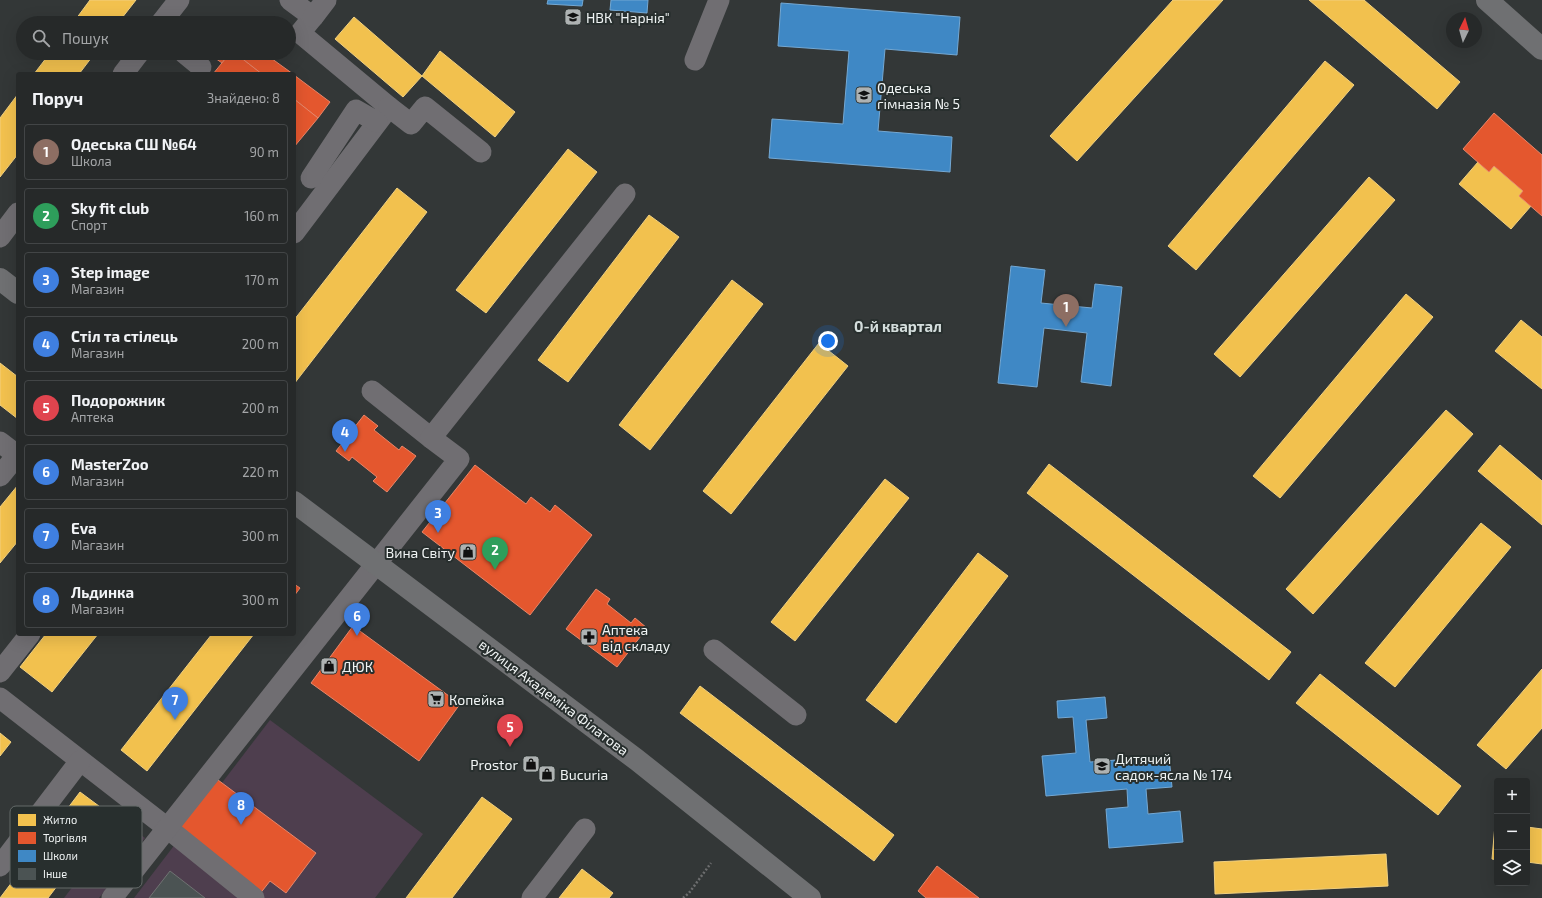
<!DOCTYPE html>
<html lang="uk">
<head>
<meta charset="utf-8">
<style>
	body { margin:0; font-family:"Exo 2",sans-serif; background:#2e3131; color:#f1f3f6 }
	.controls { position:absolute; right:12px; bottom:12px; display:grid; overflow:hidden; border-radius:4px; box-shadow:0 4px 16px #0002 }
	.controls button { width:36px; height:36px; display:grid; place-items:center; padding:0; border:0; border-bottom:1px solid #424546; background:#262929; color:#f1f3f6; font:20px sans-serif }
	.compass { position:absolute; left:1446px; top:12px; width:36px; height:36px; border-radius:50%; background:#262929; box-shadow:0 4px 16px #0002; rotate:5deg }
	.you { position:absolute; left:828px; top:341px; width:14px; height:14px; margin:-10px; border:3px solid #fff; border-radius:50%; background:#1a73e8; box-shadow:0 0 0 6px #1a73e833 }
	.badge { display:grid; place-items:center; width:26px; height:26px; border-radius:50%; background:#1a73e8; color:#fff; font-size:13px; font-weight:700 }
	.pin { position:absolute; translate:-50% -33px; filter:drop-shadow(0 1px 2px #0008) }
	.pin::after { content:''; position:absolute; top:21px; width:14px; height:12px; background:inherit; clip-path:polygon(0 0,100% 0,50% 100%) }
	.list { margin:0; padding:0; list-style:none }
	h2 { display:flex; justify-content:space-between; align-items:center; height:52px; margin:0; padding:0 16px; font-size:17px }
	h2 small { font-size:13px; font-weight:400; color:#a4a6a8 }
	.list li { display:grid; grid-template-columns:26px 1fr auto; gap:12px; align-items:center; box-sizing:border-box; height:56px; margin:0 8px 8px; padding:0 8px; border:1px solid #424546; border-radius:4px }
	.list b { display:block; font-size:15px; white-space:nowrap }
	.list p { margin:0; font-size:13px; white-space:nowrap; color:#a4a6a8 }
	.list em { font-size:13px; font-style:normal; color:#a4a6a8 }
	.icon { flex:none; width:22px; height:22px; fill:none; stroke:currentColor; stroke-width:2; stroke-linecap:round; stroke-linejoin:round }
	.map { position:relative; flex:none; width:1542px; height:898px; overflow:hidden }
	.search { position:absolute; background:#262929; box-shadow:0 4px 16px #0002; left:16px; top:16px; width:280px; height:44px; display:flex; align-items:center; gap:10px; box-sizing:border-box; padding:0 14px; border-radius:22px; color:#a4a6a8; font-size:15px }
	.panel { position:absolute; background:#262929; box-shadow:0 4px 16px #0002; left:16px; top:72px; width:280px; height:564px; border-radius:4px }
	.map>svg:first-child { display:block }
</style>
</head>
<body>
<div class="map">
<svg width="1542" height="898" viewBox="0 0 1542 898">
	<rect width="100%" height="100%" fill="#333737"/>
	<g fill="#4e3e4e">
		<path d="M270,720L423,834L375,898H134Z"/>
		<path d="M123,821L145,838L99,898H64Z"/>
	</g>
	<g fill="#f2c14e" stroke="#f1d080">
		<path d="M90,0H136L118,23H73Z"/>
		<path d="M1173,0H1223L1077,161L1050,136Z"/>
		<path d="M1309,0H1364L1460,82L1437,109Z"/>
		<path d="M354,17L422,76L403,97L335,39Z"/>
		<path d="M440,51L515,112L495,137L422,76Z"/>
		<path d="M50,53H95L79,74H34Z"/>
		<path d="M1325,61L1354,85L1196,270L1168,246Z"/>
		<path d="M18,94V154L0,177V118Z"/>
		<path d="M568,149L597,172L486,313L456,290Z"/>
		<path d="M1478,162L1489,172L1494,166L1523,191L1519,196L1531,206L1511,229L1459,184Z"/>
		<path d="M1369,177L1395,200L1240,377L1214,354Z"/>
		<path d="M397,188L427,212L294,384V320Z"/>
		<path d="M649,215L679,237L568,382L538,360Z"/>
		<path d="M732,280L763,304L650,450L619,425Z"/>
		<path d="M1406,294L1433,317L1280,498L1253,476Z"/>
		<path d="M1521,320L1542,337V389L1495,351Z"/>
		<path d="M819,343L848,366L731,514L703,491Z"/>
		<path d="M0,363L18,377V419L0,405Z"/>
		<path d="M1446,410L1473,434L1313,614L1286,589Z"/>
		<path d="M1500,445L1542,481V525L1478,471Z"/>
		<path d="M1049,464L1291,652L1269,680L1027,493Z"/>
		<path d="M885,479L909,498L795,641L771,622Z"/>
		<path d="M18,485V541L0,563V507Z"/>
		<path d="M1481,523L1511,547L1395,687L1365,663Z"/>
		<path d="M978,553L1008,576L896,723L866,700Z"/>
		<path d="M46,634H98L52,692L20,667Z"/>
		<path d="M212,634H254L147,771L121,750Z"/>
		<path d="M1542,669V728L1506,769L1477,745Z"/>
		<path d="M1320,674L1461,786L1438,815L1296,703Z"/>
		<path d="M700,686L894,835L874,861L680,713Z"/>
		<path d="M0,733L11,742L0,756Z"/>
		<path d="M80,792L111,815L48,898H0Z"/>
		<path d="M482,797L512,819L452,898H406Z"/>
		<path d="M1495,825H1497V860L1492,859Z"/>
		<path d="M1527,827L1542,829V864L1527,862Z"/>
		<path d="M1386,854L1388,886L1215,894L1214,862Z"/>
		<path d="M582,869L613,893L609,898H559Z"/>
	</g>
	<g fill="#e4572e" stroke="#e88669">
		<path d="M216,17L224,23H212Z"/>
		<path d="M208,53H230L222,63Z"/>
		<path d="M230,53H235L262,74H213Z"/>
		<path d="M235,53H264L293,74H262Z"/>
		<path d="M294,75L330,102L318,118L294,99Z"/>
		<path d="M294,99L318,118L294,147Z"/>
		<path d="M1494,113L1542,155V216L1519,196L1523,191L1494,166L1489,172L1463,149Z"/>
		<path d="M364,415L378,426L374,430L399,450L402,446L416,456L387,492L373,481L377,477L352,457L349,461L336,451Z"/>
		<path d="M475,465L526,504L531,497L550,512L555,505L592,535L530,615L422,532Z"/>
		<path d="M294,584L300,588L294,596Z"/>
		<path d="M596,589L610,599L607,604L631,623L635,618L647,628L617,667L566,629Z"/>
		<path d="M353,626L460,704L419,761L311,683Z"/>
		<path d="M214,777L316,853L286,893L270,881L259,895L173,831Z"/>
		<path d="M937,866L979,898H926L918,891Z"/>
	</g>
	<g fill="#3f88c5" stroke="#74a8d3">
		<path d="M548,0H583L582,6L547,4Z"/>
		<path d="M611,0H648L647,13L610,10Z"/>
		<path d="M781,3L960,17L957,55L885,49L878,131L952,137L950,172L769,158L772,119L843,124L849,51L778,46Z"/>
		<path d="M1011,266L1045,270L1041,303L1092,308L1095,284L1122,287L1111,386L1081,382L1087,333L1044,328L1037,387L998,383Z"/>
		<path d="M1105,697L1107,718L1086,720L1090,762L1169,756L1172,787L1146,789L1148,814L1180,811L1183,842L1109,848L1106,809L1128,807L1127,789L1046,796L1042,756L1076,753L1073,717L1058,718L1057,701Z"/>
	</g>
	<path fill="#4b5353" stroke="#6f7272" d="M170,871L205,898H149Z"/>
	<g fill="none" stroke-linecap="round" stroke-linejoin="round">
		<path stroke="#6c6d6e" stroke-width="2.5" stroke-dasharray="2 2" stroke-linecap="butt" d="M683,898L689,893L711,863"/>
		<g stroke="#706e72" stroke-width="21">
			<path d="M290,0L313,17L300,33L389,107L294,233"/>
			<path d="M313,17L326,0"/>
			<path d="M161,23L179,0"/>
			<path d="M184,53L201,67"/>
			<path d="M695,60L719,0"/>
			<path d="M123,74L139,53"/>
			<path d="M389,107L411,124L425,107L481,152"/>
			<path d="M311,178L356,110L377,122"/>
			<path d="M0,237L18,213"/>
			<path d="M372,391L431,438"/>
			<path d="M0,442L17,455"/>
			<path d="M0,476L18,454"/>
			<path d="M714,650L796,715"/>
			<path d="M0,672L30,634"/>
			<path d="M0,698L166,827L254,898"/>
			<path d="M0,866L80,761"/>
			<path d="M112,898L459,459L431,438L625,194"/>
			<path d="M532,898L585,829"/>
		</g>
		<g stroke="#6f7072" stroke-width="22">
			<path d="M1487,0L1542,49"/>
			<path d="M0,279L18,293"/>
			<path d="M294,502L637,760L810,898"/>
		</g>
	</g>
	<defs>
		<g id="school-square" transform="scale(0.9)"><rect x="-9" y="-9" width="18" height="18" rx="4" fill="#aeb2b2" stroke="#282f2e"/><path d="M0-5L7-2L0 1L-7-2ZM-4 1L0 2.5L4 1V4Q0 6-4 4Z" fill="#111"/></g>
		<g id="shop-square" transform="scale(0.9)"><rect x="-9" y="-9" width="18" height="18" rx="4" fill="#aeb2b2" stroke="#282f2e"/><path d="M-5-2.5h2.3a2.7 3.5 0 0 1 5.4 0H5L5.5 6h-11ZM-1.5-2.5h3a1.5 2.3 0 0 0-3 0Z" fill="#111"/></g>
		<g id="pharmacy-square" transform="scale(0.9)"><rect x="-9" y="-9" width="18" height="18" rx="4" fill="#aeb2b2" stroke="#282f2e"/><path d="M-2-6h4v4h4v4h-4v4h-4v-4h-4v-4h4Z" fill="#111"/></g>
		<g id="supermarket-square" transform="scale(0.9)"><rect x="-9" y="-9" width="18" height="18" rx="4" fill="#aeb2b2" stroke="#282f2e"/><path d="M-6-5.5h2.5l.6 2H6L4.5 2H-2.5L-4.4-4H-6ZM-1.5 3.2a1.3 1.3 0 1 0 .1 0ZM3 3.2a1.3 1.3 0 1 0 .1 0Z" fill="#111"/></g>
	</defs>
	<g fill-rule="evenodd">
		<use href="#school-square" x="573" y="17"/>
		<use href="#school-square" x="864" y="95"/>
		<use href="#shop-square" x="468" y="552"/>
		<use href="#pharmacy-square" x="589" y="637"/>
		<use href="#shop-square" x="329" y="666"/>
		<use href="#supermarket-square" x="436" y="699"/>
		<use href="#shop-square" x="531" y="764"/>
		<use href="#school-square" x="1102" y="766"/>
		<use href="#shop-square" x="547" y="774"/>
	</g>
	<g text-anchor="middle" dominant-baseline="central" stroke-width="4" stroke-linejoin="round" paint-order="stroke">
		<g font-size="14" fill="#f0f4f4" stroke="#282f2e" text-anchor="start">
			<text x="586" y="17">НВК "Нарнія"</text>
			<text x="877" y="87">Одеська<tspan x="877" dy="16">гімназія № 5</tspan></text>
			<text x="455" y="552" text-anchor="end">Вина Світу</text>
			<text x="602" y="629">Аптека<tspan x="602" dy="16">від складу</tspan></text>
			<text x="342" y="666">ДЮК</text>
			<text x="449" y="699">Копейка</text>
			<text x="1115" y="758">Дитячий<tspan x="1115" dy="16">садок-ясла № 174</tspan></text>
			<text x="518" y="764" text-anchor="end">Prostor</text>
			<text x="560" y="774">Bucuria</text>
		</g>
		<g font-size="14" fill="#f0f4f4" stroke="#282f2e">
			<text transform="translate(554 697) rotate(37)">вулиця Академіка Філатова</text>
		</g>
		<g font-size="15" font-weight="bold" fill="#d4dddc" stroke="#282f2e">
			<text x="898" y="326">0-й квартал</text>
		</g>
	</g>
	<rect x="10" y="806" width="132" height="82" rx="6" fill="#282f2e" stroke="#646a69" stroke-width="1"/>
	<rect x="18" y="814" width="18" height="12" fill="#f2c14e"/>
	<rect x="18" y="832" width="18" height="12" fill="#e4572e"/>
	<rect x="18" y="850" width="18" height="12" fill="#3f88c5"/>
	<rect x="18" y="868" width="18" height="12" fill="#4b5353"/>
	<g font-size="11" fill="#f0f4f4">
		<text x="43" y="824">Житло</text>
		<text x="43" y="842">Торгівля</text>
		<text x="43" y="860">Школи</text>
		<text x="43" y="878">Інше</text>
	</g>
</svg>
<div class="controls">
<button>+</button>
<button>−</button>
<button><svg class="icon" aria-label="layers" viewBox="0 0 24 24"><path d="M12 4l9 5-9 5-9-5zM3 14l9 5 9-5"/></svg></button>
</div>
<svg class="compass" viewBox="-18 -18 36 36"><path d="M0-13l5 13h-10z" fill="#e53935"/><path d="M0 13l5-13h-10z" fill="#a4a6a8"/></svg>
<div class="you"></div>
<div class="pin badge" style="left:1066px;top:327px;background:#8d6e63">1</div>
<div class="pin badge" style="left:495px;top:570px;background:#2e9e5b">2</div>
<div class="pin badge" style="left:438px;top:533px;background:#3f7fe0">3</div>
<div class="pin badge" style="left:345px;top:452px;background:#3f7fe0">4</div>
<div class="pin badge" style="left:510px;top:747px;background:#e0444e">5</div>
<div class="pin badge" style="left:357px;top:636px;background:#3f7fe0">6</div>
<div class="pin badge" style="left:175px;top:720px;background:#3f7fe0">7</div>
<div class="pin badge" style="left:241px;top:825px;background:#3f7fe0">8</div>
<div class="search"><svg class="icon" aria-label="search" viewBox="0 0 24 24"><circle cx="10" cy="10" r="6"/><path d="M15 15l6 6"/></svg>Пошук</div>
<section class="panel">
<h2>Поруч<small>Знайдено: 8</small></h2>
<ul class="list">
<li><span class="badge" style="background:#8d6e63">1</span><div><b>Одеська СШ №64</b><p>Школа</p></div><em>90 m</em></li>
<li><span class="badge" style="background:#2e9e5b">2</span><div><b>Sky fit club</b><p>Спорт</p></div><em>160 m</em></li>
<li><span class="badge" style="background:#3f7fe0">3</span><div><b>Step image</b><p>Магазин</p></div><em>170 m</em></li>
<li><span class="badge" style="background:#3f7fe0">4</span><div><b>Стіл та стілець</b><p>Магазин</p></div><em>200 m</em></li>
<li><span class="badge" style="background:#e0444e">5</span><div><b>Подорожник</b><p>Аптека</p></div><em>200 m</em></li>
<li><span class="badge" style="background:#3f7fe0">6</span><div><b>MasterZoo</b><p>Магазин</p></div><em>220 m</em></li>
<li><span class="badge" style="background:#3f7fe0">7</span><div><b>Eva</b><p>Магазин</p></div><em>300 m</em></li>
<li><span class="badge" style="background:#3f7fe0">8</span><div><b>Льдинка</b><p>Магазин</p></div><em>300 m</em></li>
</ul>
</section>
</div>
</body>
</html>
